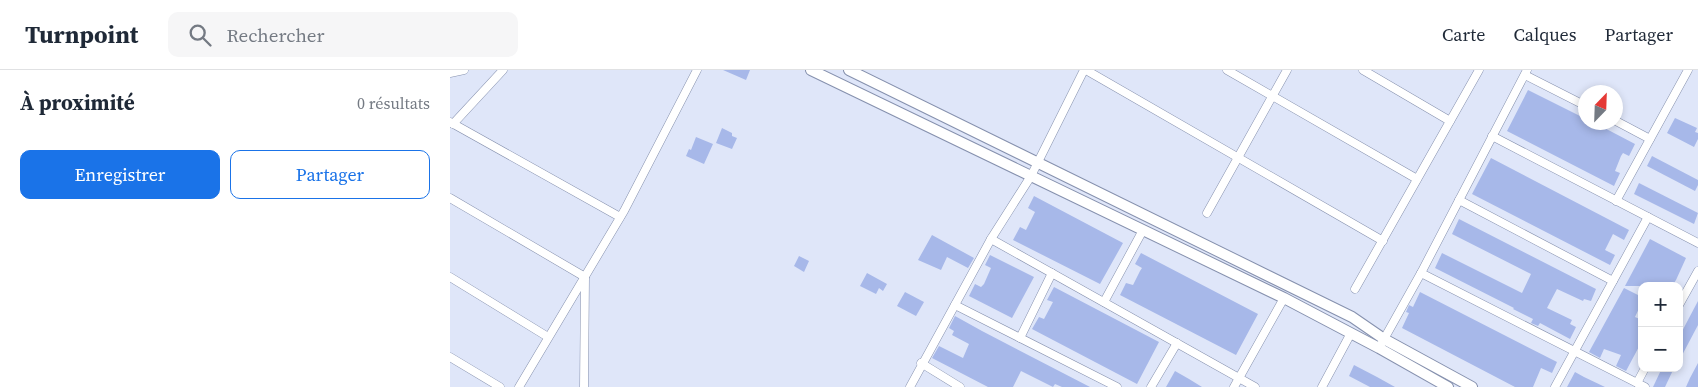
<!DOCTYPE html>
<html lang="fr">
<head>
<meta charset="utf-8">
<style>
	body { margin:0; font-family:"Source Serif 4",serif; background:#f6f6f7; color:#1f2937 }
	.controls { position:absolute; right:15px; bottom:15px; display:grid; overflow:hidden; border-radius:10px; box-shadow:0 2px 8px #0003 }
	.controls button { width:45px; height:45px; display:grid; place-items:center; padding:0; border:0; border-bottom:1px solid #e0e1e3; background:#fff; color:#1f2937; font:25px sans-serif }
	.compass { position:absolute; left:1128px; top:15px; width:45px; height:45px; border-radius:50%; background:#fff; box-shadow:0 2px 8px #0003; rotate:23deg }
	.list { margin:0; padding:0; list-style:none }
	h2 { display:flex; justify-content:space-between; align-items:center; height:65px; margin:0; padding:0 20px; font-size:21px }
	h2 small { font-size:16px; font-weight:400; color:#747a83 }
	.actions { display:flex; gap:10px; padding:15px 20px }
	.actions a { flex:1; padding:11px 0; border:1px solid #1a73e8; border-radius:10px; text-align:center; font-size:18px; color:#1a73e8 }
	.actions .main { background:#1a73e8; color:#fff }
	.icon { flex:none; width:28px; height:28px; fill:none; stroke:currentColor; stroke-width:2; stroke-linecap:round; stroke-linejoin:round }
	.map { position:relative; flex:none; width:1248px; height:317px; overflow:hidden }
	header { display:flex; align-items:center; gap:30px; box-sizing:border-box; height:70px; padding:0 25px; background:#fff; border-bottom:1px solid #e0e1e3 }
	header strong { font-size:24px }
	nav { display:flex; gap:28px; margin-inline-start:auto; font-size:18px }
	.search { width:350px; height:45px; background:#f6f6f7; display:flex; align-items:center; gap:12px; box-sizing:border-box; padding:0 18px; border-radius:10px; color:#747a83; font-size:19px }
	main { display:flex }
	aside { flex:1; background:#fff }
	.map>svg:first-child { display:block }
</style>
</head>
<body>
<header>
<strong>Turnpoint</strong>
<div class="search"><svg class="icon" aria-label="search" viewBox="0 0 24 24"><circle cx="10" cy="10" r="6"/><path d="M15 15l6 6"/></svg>Rechercher</div>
<nav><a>Carte</a><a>Calques</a><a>Partager</a></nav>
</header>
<main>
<aside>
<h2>À proximité<small>0 résultats</small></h2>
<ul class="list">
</ul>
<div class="actions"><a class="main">Enregistrer</a><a>Partager</a></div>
</aside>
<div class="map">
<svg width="1248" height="317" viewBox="0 0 1248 317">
	<rect width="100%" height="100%" fill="#dfe6f9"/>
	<g fill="#a7b8e9">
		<path d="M273,0H300L296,10Z"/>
		<path d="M1078,20L1136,49V52H1143L1185,74L1179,86L1173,83L1171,86L1165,101L1170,103L1164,116L1057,61Z"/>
		<path d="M1225,48L1247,58L1245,62L1248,63V69L1244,77L1217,63Z"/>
		<path d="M272,58L282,63V66L287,68L282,79L266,73Z"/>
		<path d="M246,67L263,74L254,94L236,86L239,79L241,80Z"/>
		<path d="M1202,86L1248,110V115L1245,121L1197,96Z"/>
		<path d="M1041,88L1179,160L1174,170L1163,164L1155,180L1165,185L1160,195L1022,124Z"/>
		<path d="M1189,113L1248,143L1244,154L1184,124Z"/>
		<path d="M584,126L673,173L650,214L563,170L570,157L576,160L585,142L578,138Z"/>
		<path d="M1009,149L1146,219L1141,231L1134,229L1133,231L1107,219L1097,238L1122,250L1120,254L1126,257L1120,269L1090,253L1088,256L1081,253L1083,249L1063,239L1064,238L985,198L992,183L1072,223L1081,204L1002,164Z"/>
		<path d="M482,165L524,188L518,198L497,187L491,200L468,190Z"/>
		<path d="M1200,169L1236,188L1226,210L1222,216H1175Z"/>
		<path d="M691,183L808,244L786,285L670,225L676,213L683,215L690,201L692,198L685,194Z"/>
		<path d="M540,185L584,207L562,248L519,226L525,214L531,217L534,214L541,198L535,195Z"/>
		<path d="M349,186L359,191L354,202L344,196Z"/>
		<path d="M417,203L437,214L433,221L429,218L426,224L410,216Z"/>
		<path d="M604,217L709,272L687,314L582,259L589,247L594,249L603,232L597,230Z"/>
		<path d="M1174,218L1192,227V232L1185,247L1192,250V271L1176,301L1166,296L1171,285L1154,279L1150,288L1139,282Z"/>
		<path d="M455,222L474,232L466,246L447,236Z"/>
		<path d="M970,222L1107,292L1102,303L1091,298L1083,317H1065L952,258L959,243L956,242L959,235L963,237Z"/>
		<path d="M1248,231V255L1229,291V267Z"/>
		<path d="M505,246L532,261L640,317H612L605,314L603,317L571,301L563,317H538L482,288L489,276L513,288L519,274L502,265L504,261L499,258Z"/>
		<path d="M1248,293V317H1236L1240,308Z"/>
		<path d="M904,295L927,307L945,317H920L899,306Z"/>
		<path d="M1212,298H1224L1215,317H1203Z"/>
		<path d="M725,301L739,309L752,317H716Z"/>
		<path d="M1125,302L1134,307L1155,317H1117Z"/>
	</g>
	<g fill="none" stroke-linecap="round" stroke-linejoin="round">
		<g stroke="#8691ae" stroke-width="9">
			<g id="minor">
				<path d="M636,0L933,171"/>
				<path d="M777,0L967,109"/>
				<path d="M913,0L1000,51"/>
				<path d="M0,3L14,0"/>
				<path d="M1075,5L1136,36"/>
				<path d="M1166,51L1200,69"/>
				<path d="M0,52L170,147"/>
				<path d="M3,54L53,0"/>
				<path d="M1042,66L1248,173"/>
				<path d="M0,128L135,207L134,317"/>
				<path d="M1009,130L1163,211"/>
				<path d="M1166,131L1238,0"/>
				<path d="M757,143L837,0"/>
				<path d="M541,169L805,317"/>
				<path d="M971,203L1195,317"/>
				<path d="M0,207L98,267"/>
				<path d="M905,219L1029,0"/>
				<path d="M654,232L693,160"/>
				<path d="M505,235L667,317"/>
				<path d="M1229,235L1248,201"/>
				<path d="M570,268L602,203"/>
				<path d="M929,278L971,203L1077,0"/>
				<path d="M0,287L50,317"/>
				<path d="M471,293L510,317"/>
				<path d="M1187,313L1195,298"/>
				<path d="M69,317L174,141L247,0"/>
				<path d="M460,317L541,169L581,106L634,0"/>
				<path d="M701,317L727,273"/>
				<path d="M784,317L834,228"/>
				<path d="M872,317L901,263"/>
				<path d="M1105,317L1198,147"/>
			</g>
		</g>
		<g stroke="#8691ae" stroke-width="12">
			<g id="tertiary">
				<path d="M361,0L834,228L929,278L998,317"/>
				<path d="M399,0L902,247L934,269L1022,317"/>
			</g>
		</g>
		<use href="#minor" stroke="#fff" stroke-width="8"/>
		<use href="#tertiary" stroke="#fff" stroke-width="10"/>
	</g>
</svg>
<div class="controls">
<button>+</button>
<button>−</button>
</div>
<svg class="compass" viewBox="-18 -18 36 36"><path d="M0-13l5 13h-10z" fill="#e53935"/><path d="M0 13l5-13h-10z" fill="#747a83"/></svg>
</div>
</main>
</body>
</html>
